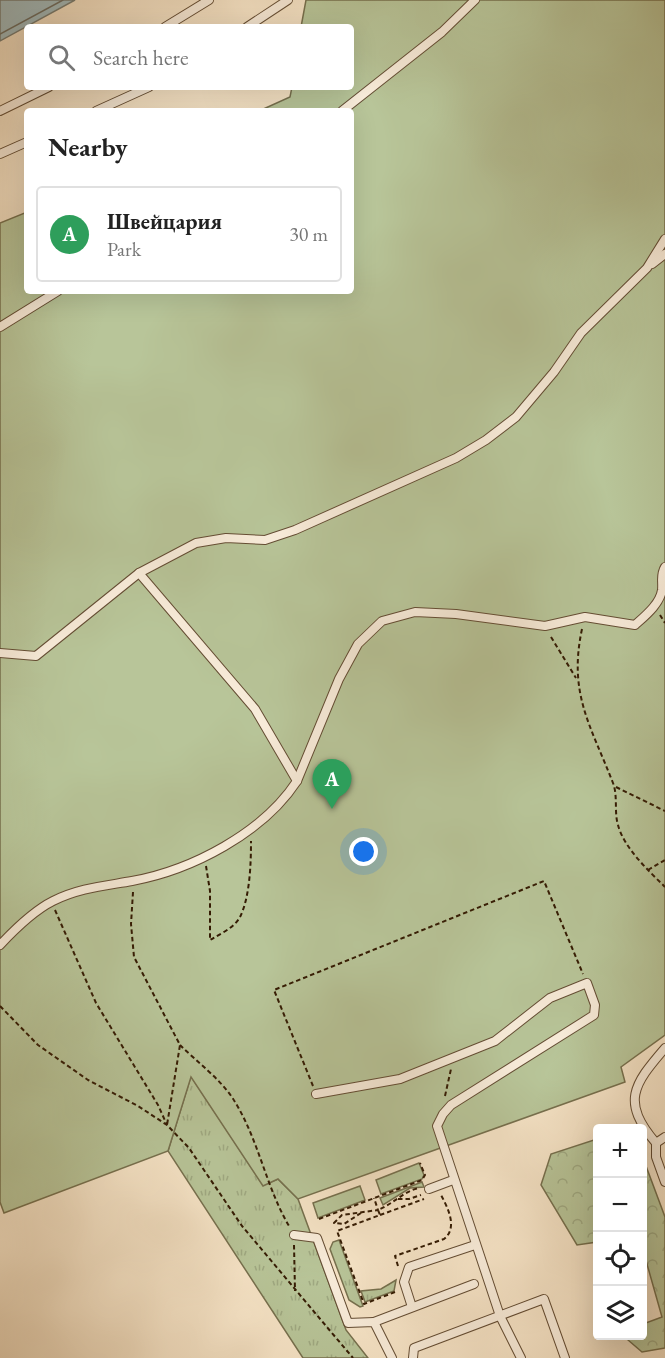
<!DOCTYPE html>
<html lang="en">
<head>
<meta charset="utf-8">
<style>
	body { margin:0; font-family:"EB Garamond",serif; background:#f6f6f6; color:#222 }
	.controls { position:absolute; right:18px; bottom:18px; display:grid; overflow:hidden; border-radius:6px; box-shadow:0 6px 24px #0002 }
	.controls button { width:54px; height:54px; display:grid; place-items:center; padding:0; border:0; border-bottom:2px solid #e0e0e0; background:#fff; color:#222; font:30px sans-serif }
	.you { position:absolute; left:364px; top:852px; width:21px; height:21px; margin:-15px; border:4px solid #fff; border-radius:50%; background:#1a73e8; box-shadow:0 0 0 9px #1a73e833 }
	.badge { display:grid; place-items:center; width:39px; height:39px; border-radius:50%; background:#8f2418; color:#fff; font-size:20px; font-weight:700 }
	.pin { position:absolute; translate:-50% -50px; filter:drop-shadow(0 2px 3px #0008) }
	.pin::after { content:''; position:absolute; top:32px; width:21px; height:18px; background:inherit; clip-path:polygon(0 0,100% 0,50% 100%) }
	.list { margin:0; padding:0; list-style:none }
	h2 { display:flex; justify-content:space-between; align-items:center; height:78px; margin:0; padding:0 24px; font-size:26px }
	h2 small { font-size:20px; font-weight:400; color:#767676 }
	.list li { display:grid; grid-template-columns:39px 1fr auto; gap:18px; align-items:center; box-sizing:border-box; height:96px; margin:0 12px 12px; padding:0 12px; border:2px solid #e0e0e0; border-radius:6px }
	.list b { display:block; font-size:22px; white-space:nowrap }
	.list p { margin:0; font-size:20px; white-space:nowrap; color:#767676 }
	.list em { font-size:20px; font-style:normal; color:#767676 }
	.icon { flex:none; width:33px; height:33px; fill:none; stroke:currentColor; stroke-width:2; stroke-linecap:round; stroke-linejoin:round }
	.map { position:relative; flex:none; width:665px; height:1358px; overflow:hidden }
	.search { position:absolute; background:#fff; box-shadow:0 6px 24px #0002; left:24px; top:24px; width:330px; height:66px; display:flex; align-items:center; gap:15px; box-sizing:border-box; padding:0 21px; border-radius:6px; color:#767676; font-size:22px }
	.panel { position:absolute; background:#fff; box-shadow:0 6px 24px #0002; left:24px; top:108px; width:330px; height:186px; border-radius:6px }
	.map>svg:first-child { display:block }
</style>
</head>
<body>
<div class="map">
<svg width="665" height="1358" viewBox="0 0 665 1358">
	<defs>
		<pattern id="grass-tufts" width="24" height="20" patternUnits="userSpaceOnUse" patternTransform="scale(1.5)"><rect width="24" height="20" fill="#b8c599"/><path d="M3 7l-1-3M5 7V3M7 7l1-3M15 17l-1-3M17 17v-4M19 17l1-3" fill="none" stroke="#9fa982"/></pattern>
		<pattern id="forest-crowns" width="20" height="18" patternUnits="userSpaceOnUse" patternTransform="scale(1.5)"><rect width="20" height="18" fill="#b8c599"/><path d="M2 6a3 3 0 1 1 6 0M12 15a3 3 0 1 1 6 0" fill="none" stroke="#9fa982"/></pattern>
	</defs>
	<rect width="100%" height="100%" fill="#f6e4c7"/>
	<filter id="stains"><feTurbulence type="fractalNoise" baseFrequency=".00333" numOctaves="4"/><feColorMatrix values="0 0 0 0 .2 0 0 0 0 .09 0 0 0 0 .02 0 0 0 .5 -.17"/></filter>
	<radialGradient id="worn" r=".72"><stop offset=".6" stop-color="#630" stop-opacity="0"/><stop offset="1" stop-color="#630" stop-opacity=".3"/></radialGradient>
	<g fill="url(#grass-tufts)" stroke="#76704e" stroke-width="1.5">
		<path d="M191,1076L263,1185L278,1179L298,1199L346,1330L368,1358H303L168,1151Z"/>
		<path d="M422,1182L424,1187L410,1188L383,1205L380,1198Z"/>
		<path d="M339,1240L363,1306L360,1307L349,1300L330,1249L333,1242Z"/>
		<path d="M396,1280L394,1291L365,1302L361,1291L381,1289Z"/>
	</g>
	<g fill="url(#forest-crowns)" stroke="#76704e" stroke-width="1.5">
		<path d="M597,1139V1242L577,1245L541,1185L551,1154Z"/>
		<path d="M643,1158L665,1217V1348L642,1352L628,1340L631,1336H642L643,1324L662,1317L643,1250Z"/>
	</g>
	<g fill="#b8c599" stroke="#76704e" stroke-width="1.5">
		<path d="M306,0H665V1035L621,1067L625,1082L298,1199L278,1179L263,1186L191,1077L168,1151L4,1213L0,1202V223L27,212V291H351V111H259L290,97L292,87H351V27H301Z"/>
		<path d="M419,1163L424,1175L422,1179L381,1194L376,1180Z"/>
		<path d="M360,1186L365,1200L318,1218L313,1203Z"/>
	</g>
	<path fill="#a1bcc0" stroke="#757c74" stroke-width="1.5" d="M0,0H75L0,41Z"/>
	<g fill="none" stroke-linecap="round" stroke-linejoin="round">
		<path stroke="#6a6c62" stroke-width="1.5" d="M0,34L63,0"/>
		<g stroke="#644d34" stroke-width="10">
			<g id="lane">
				<path d="M165,27L209,0"/>
				<path d="M247,27L288,0"/>
				<path d="M0,111L49,87"/>
				<path d="M96,111L149,87"/>
				<path d="M342,111L442,32L475,0"/>
				<path d="M0,154L27,142"/>
				<path d="M652,264L665,254"/>
				<path d="M0,327L58,291"/>
				<path d="M139,573L255,709L297,781"/>
				<path d="M0,653L36,656L139,573L196,543L226,538L265,540L295,530L456,458L486,440L516,417L554,372L581,333L647,268L665,239"/>
				<path d="M0,945C15,929 33,911 53,901C79,888 104,886 132,881C192,870 263,833 297,781L339,679L358,644L382,621L415,612L456,614L545,626L585,617L635,625C645,616 660,604 662,590C663,581 660,575 665,567"/>
				<path d="M316,1094L400,1079L495,1041L550,998L587,983L595,1005L594,1015L451,1105L443,1114L437,1126L500,1316L521,1358"/>
				<path d="M665,1137L656,1143V1157L665,1182"/>
				<path d="M656,1143C621,1102 633,1085 665,1048"/>
				<path d="M429,1189L453,1180"/>
				<path d="M294,1235L317,1238L348,1323L374,1322L392,1358"/>
				<path d="M412,1307L404,1282L409,1267L475,1245"/>
				<path d="M374,1322L474,1284"/>
				<path d="M413,1358L414,1348L544,1299L565,1358"/>
			</g>
		</g>
		<g stroke="#341b03" stroke-width="2" stroke-dasharray="4.5 3" stroke-linecap="butt">
			<path d="M660,615L665,623"/>
			<path d="M582,629C568,694 591,726 613,783C618,796 614,812 618,825C624,848 648,870 665,887"/>
			<path d="M551,637L576,678"/>
			<path d="M616,787L665,811"/>
			<path d="M206,866L210,891V940C220,934 234,928 240,917C250,897 251,863 251,841"/>
			<path d="M648,870L665,860"/>
			<path d="M133,892L131,924L134,957L180,1045L167,1125"/>
			<path d="M55,910L96,1003L158,1105L167,1125"/>
			<path d="M0,1006L38,1045L88,1080L138,1106L167,1125L189,1148L242,1226L353,1358"/>
			<path d="M180,1045C197,1062 223,1081 235,1102C259,1141 266,1187 289,1226"/>
			<path d="M313,1086L274,990L544,881L583,974"/>
			<path d="M445,1096L451,1069"/>
			<path d="M398,1199H409L421,1195"/>
			<path d="M361,1213L344,1224L334,1223L342,1215L378,1210L374,1198"/>
			<path d="M380,1215L424,1199"/>
			<path d="M319,1219L422,1180L425,1175L420,1163"/>
			<path d="M294,1245L295,1291"/>
			<path d="M398,1266L395,1256L444,1239C458,1228 448,1208 441,1195"/>
			<path d="M395,1292L364,1304L337,1231L380,1215L378,1210C393,1204 404,1191 419,1188"/>
		</g>
		<use href="#lane" stroke="#f9eddb" stroke-width="8"/>
	</g>
	<rect width="100%" height="100%" filter="url(#stains)"/>
	<rect width="100%" height="100%" fill="url(#worn)"/>
</svg>
<div class="controls">
<button>+</button>
<button>−</button>
<button><svg class="icon" aria-label="locate" viewBox="0 0 24 24"><circle cx="12" cy="12" r="6"/><path d="M12 2v4M12 18v4M2 12h4M18 12h4"/></svg></button>
<button><svg class="icon" aria-label="layers" viewBox="0 0 24 24"><path d="M12 4l9 5-9 5-9-5zM3 14l9 5 9-5"/></svg></button>
</div>
<div class="you"></div>
<div class="pin badge" style="left:332px;top:809px;background:#2e9e5b">A</div>
<div class="search"><svg class="icon" aria-label="search" viewBox="0 0 24 24"><circle cx="10" cy="10" r="6"/><path d="M15 15l6 6"/></svg>Search here</div>
<section class="panel">
<h2>Nearby<small></small></h2>
<ul class="list">
<li><span class="badge" style="background:#2e9e5b">A</span><div><b>Швейцария</b><p>Park</p></div><em>30 m</em></li>
</ul>
</section>
</div>
</body>
</html>
